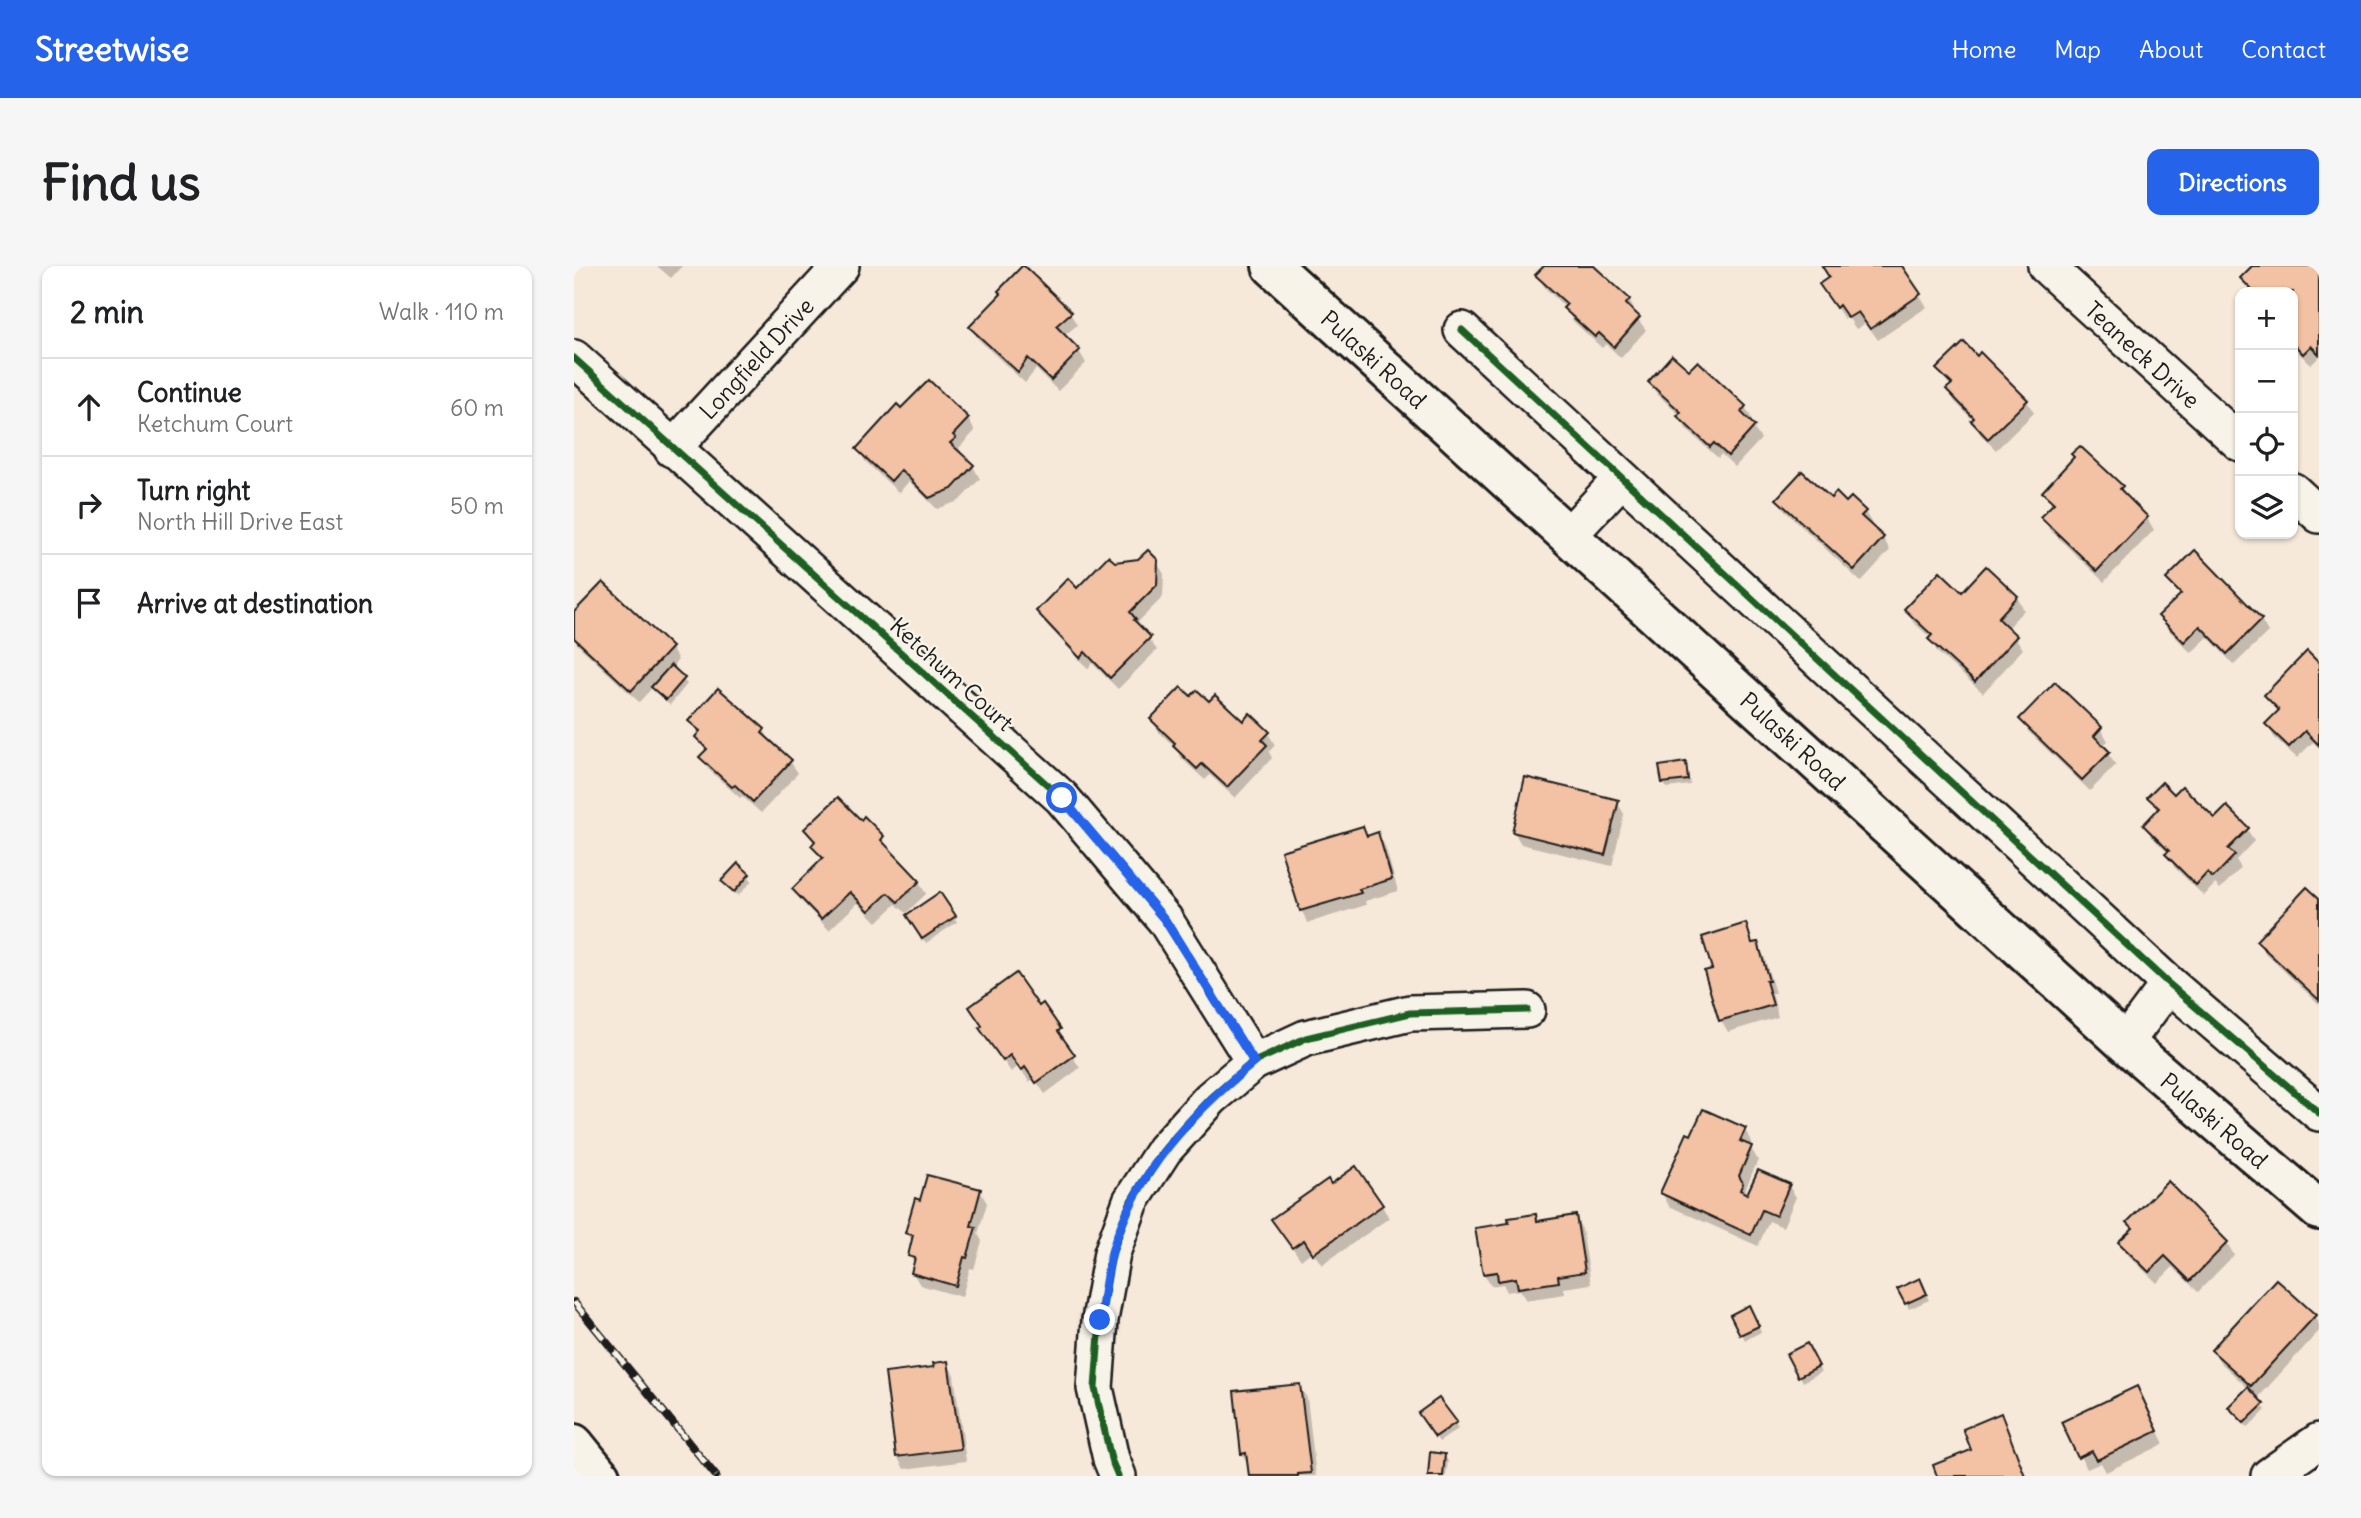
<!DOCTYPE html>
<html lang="en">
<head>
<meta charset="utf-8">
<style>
	body { margin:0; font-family:Delius,sans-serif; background:#f6f6f6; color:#202124 }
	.controls { position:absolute; right:21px; top:21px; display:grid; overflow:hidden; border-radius:14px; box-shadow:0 2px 5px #0004 }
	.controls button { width:63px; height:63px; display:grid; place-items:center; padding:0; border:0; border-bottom:2px solid #e0e0e0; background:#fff; color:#202124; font:35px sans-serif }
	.stop { position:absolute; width:21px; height:21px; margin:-16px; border:5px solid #2563eb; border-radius:50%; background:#fff }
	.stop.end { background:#2563eb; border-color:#fff; box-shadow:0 2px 7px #0008 }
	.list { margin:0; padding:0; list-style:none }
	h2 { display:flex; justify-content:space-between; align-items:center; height:91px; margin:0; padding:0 28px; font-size:30px }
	h2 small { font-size:23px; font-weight:400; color:#757577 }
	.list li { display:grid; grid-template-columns:46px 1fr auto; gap:21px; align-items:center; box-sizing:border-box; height:98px; padding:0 28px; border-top:2px solid #e0e0e0 }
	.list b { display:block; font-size:26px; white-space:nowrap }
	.list p { margin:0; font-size:23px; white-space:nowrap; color:#757577 }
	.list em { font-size:23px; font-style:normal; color:#757577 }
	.icon { flex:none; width:38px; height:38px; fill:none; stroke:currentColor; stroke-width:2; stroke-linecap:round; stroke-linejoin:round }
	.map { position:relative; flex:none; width:1745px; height:1210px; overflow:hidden; border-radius:14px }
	header { display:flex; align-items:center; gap:42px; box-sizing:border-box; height:98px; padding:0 35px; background:#2563eb; color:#fff }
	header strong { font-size:33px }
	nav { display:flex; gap:38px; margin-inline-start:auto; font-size:24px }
	.intro { display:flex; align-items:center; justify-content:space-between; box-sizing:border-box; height:168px; padding:0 42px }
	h1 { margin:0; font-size:49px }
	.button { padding:18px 32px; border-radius:14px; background:#2563eb; color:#fff; font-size:24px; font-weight:700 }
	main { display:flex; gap:42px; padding:0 42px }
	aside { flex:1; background:#fff; border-radius:14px; box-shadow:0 2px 5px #0004 }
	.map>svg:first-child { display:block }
</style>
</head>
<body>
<header>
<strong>Streetwise</strong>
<nav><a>Home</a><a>Map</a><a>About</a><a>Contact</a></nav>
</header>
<div class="intro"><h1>Find us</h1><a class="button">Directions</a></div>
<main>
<aside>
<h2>2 min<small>Walk · 110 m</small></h2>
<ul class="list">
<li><svg class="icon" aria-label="ahead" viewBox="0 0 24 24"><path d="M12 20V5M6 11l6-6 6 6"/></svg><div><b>Continue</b><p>Ketchum Court</p></div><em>60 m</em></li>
<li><svg class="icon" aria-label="right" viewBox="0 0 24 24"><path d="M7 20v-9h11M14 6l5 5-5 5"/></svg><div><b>Turn right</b><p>North Hill Drive East</p></div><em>50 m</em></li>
<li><svg class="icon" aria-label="arrive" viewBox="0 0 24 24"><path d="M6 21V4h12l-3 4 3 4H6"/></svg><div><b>Arrive at destination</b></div></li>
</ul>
</aside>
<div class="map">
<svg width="1745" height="1210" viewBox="0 0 1745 1210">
	<rect width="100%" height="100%" fill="#f6e9da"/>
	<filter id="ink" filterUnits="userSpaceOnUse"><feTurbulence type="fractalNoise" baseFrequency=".0143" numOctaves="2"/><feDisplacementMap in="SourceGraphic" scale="14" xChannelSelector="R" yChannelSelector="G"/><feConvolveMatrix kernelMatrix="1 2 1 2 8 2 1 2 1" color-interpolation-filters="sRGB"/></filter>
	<g filter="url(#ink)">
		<g fill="#0003">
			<path d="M83,0H108L97,12Z"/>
			<path d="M972,0H1018L1055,34L1062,46L1060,48L1072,64L1047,92L1032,78L1028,82L999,55L992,42L971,22L964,9Z"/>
			<path d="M1249,0H1326L1353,41L1304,74L1292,57L1282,63L1273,50L1270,53L1255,30L1257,12Z"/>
			<path d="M1680,0H1745V91L1737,99L1719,81V26H1677L1668,12Z"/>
			<path d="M496,47L503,59L490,70L505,85L512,97L484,125L462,103L451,117L404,73L397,61Z"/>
			<path d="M1364,103L1453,135L1460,147L1422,184L1406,168L1400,155L1381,136L1374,124L1377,121Z"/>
			<path d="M1115,107L1171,141L1178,153L1175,156L1187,173L1161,201L1147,188L1144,192L1112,163L1106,149L1083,128L1076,116Z"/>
			<path d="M394,153L401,165L385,182L387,185L385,187L399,200L406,213L385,235L363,243L335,215L325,227L291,195L284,183Z"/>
			<path d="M1547,221L1555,233L1573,252L1580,264L1530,316L1476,264L1468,251L1479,240L1470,226Z"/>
			<path d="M1204,233L1257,234L1291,246L1298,258L1296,261L1309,272L1316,284L1287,316L1211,245Z"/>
			<path d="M582,295L590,308L589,331L563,357L583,384L544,423L518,397L514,403L471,357L464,345L503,324L540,298Z"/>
			<path d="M1594,313L1687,354L1694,366L1660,399L1634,371L1617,387L1593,362L1586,350L1606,330Z"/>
			<path d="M1443,331L1450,344L1432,363L1441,371L1449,383L1409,427L1363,386L1357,372L1339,356L1332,344Z"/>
			<path d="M0,349L97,382L104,394L97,402L113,418L96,439L83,427L79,421L65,436L4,379L0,372Z"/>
			<path d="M1745,399V482L1739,476L1723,492L1700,471L1693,459L1705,447L1692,429Z"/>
			<path d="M1481,418L1527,463L1534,475L1528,480L1542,499L1516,525L1454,465L1447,453Z"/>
			<path d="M617,433L635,437L669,458L694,467L701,479L695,486L698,492L661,532L636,509L631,514L608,493L601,481L585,466L578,454Z"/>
			<path d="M117,455L190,464L197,476L216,495L224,507L187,547L168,530L166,532L134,503L127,491L132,486L123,471L125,469Z"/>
			<path d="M1111,498L1114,504L1116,519L1093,522L1089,517Z"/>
			<path d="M1600,530L1641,555L1673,563L1680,575L1662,594L1667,602L1646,623L1641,618L1630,630L1600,601L1594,587L1578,571L1571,559L1584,545L1575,531Z"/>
			<path d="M1043,536L1050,548L1038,600L947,578L940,566Z"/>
			<path d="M287,556L308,571L315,584L345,616L352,628L332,647L322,638L303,656L284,637L255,664L227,635L220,623L249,595L239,580L241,578L232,563Z"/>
			<path d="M789,562L794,571L804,568L811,580L824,625L791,635L792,639L734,657L727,644Z"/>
			<path d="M174,609L178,615L164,630L150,615Z"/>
			<path d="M366,629L383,656L352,677L334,649Z"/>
			<path d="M1745,634V738L1691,687L1684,675Z"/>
			<path d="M1171,659L1180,679L1183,678L1190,690L1201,727H1198L1204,751L1154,766L1147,754Z"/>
			<path d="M485,764L492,776L490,777L506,802L471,828L460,812L455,816L445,800L437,806L415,774Z"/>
			<path d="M1171,864L1178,876L1176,881L1184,894L1171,924L1175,930L1214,919L1222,931L1209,961L1195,955L1184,980L1095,940L1088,927L1118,871Z"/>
			<path d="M1594,918L1653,977L1660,989L1624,1026L1599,1001L1583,1017L1554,989L1547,976L1560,964Z"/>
			<path d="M757,920L808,940L815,952L748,999L738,985L727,994L707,965Z"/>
			<path d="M406,925L413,937L404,968L408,975L400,1003L396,1002L388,1031L346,1019L339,1007L341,999L336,990L339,977L333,966Z"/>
			<path d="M961,950L965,956L1001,951L1008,963L1017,1018L990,1022L991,1028L952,1034L946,1024L933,1026L929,1018L917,1020L910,1008L937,958Z"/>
			<path d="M1348,1020L1355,1034L1335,1043L1332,1037Z"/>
			<path d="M1178,1047L1187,1066L1171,1074L1158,1049Z"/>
			<path d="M1740,1050L1745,1059V1065L1683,1133L1692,1144L1674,1162L1656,1141L1675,1123L1646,1096L1639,1084Z"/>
			<path d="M1233,1080L1247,1106L1229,1116L1215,1088Z"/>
			<path d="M373,1097L380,1109L392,1195L330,1203L323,1190Z"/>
			<path d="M725,1120L733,1132L742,1210H676L675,1199L668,1188Z"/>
			<path d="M1569,1134L1590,1178L1532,1206L1527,1197L1513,1203L1489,1157Z"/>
			<path d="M1426,1150L1452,1210H1365L1399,1185Z"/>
			<path d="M850,1153L881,1157L884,1163L865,1176Z"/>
			<path d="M870,1189L874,1195L872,1210H856Z"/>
		</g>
		<g fill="#f3c1a3" stroke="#1c1c1c" stroke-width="2">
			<path d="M448,0H450L498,46L482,60L506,84L477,114L454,92L444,106L395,61L427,28L424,25Z"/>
			<path d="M970,0H1020L1056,33L1052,38L1066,51L1040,81L1025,67L1021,71L989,42L993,38L961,9Z"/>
			<path d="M1248,0H1328L1347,28L1296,63L1284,46L1274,52L1265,39L1262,42L1245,18L1255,11Z"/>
			<path d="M1678,0H1745V88L1737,80L1729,88L1719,77V26H1680L1666,12Z"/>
			<path d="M1390,76L1403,90L1406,86L1454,134L1414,173L1397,155L1400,152L1372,123L1378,118L1362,103Z"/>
			<path d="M1098,89L1115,104L1124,95L1172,140L1167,146L1181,160L1154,190L1140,177L1136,181L1103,150L1107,146L1074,116Z"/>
			<path d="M355,114L395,152L379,169L382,172L376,177L400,199L378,223L355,232L327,204L317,215L282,183L323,138L327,142Z"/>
			<path d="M1506,180L1549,220L1546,223L1574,251L1523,305L1466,251L1480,237L1468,226L1500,191L1497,188Z"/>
			<path d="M1228,205L1257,232L1262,226L1272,236L1277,231L1292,245L1287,250L1310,271L1280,304L1202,233Z"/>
			<path d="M574,284L584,294L583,319L556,346L562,353L560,354L577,371L536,412L511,386L506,392L462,345L494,312L503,322L534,290L541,296L564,293Z"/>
			<path d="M1621,284L1688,353L1653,388L1626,360L1610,376L1584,350L1607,328L1592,313Z"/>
			<path d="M1412,300L1444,330L1424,352L1443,370L1401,416L1354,373L1358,369L1330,343L1366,305L1388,326Z"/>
			<path d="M29,316L98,381L57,425L0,372V346Z"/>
			<path d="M1733,385L1745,397V479L1731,465L1715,481L1691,458L1705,444L1690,429Z"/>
			<path d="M97,399L111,412L92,434L77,421Z"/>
			<path d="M1481,416L1528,461L1520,470L1536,486L1508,514L1445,453Z"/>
			<path d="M607,421L617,430L623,424L635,435L641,429L669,455L676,447L696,466L688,474L693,479L653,521L628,498L623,503L599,480L601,477L576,453Z"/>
			<path d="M144,422L191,463L188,467L218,494L179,536L161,519L158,521L125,491L133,483L121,471L126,465L114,455Z"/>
			<path d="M1112,496L1114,514L1088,517L1085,500Z"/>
			<path d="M951,511L1045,534L1031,589L938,566Z"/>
			<path d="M1588,516L1600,528L1608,520L1641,552L1653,540L1675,562L1654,583L1661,589L1639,612L1633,607L1622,619L1591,588L1595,585L1569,559L1585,542L1573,531Z"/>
			<path d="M264,531L287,554L290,550L310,570L307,574L346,615L324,636L314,627L295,645L276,626L247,653L218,623L249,592L237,580L241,575L230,563Z"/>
			<path d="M789,560L793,570L804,566L818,613L785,623L787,627L726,645L707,585Z"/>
			<path d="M164,597L176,608L160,626L147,615Z"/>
			<path d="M1733,621L1745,632V734L1682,675Z"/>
			<path d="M366,626L382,650L348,673L332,649Z"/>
			<path d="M1172,657L1178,677L1184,676L1195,715H1192L1199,739L1145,755L1130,705L1138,703L1128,671Z"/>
			<path d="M442,707L465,740L469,737L487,763L484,765L501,789L462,817L451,801L447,805L436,789L429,795L405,762L408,760L395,741Z"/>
			<path d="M1129,843L1172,862L1166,875L1178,880L1165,910L1169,917L1166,924L1173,928L1184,904L1216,918L1202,950L1188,944L1177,969L1086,927L1113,867L1117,869Z"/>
			<path d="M782,900L809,939L739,988L730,974L718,982L697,953L754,913L757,918Z"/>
			<path d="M353,909L407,923L397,960L402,961L393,992L390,991L382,1020L337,1007L341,992L334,990L339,969L331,967L341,932L346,934Z"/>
			<path d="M1594,915L1654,976L1616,1015L1591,990L1575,1006L1544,976L1559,962L1553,956Z"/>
			<path d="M962,948L963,955L1002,949L1011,1006L984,1010L985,1016L944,1022L942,1012L924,1015L923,1006L909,1008L901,962L935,957L934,952Z"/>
			<path d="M1346,1012L1353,1028L1331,1038L1323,1023Z"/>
			<path d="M1702,1013L1742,1049L1677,1120L1637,1084Z"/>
			<path d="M1175,1039L1185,1060L1166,1069L1156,1049Z"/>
			<path d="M1233,1077L1245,1100L1224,1111L1212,1088Z"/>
			<path d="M374,1095L387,1183L322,1191L311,1107L360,1101L359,1097Z"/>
			<path d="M726,1118L737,1207L724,1208V1210H675L672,1187L667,1188L660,1125Z"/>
			<path d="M1563,1120L1584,1165L1523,1194L1518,1185L1504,1192L1487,1156Z"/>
			<path d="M1674,1121L1690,1138L1670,1157L1654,1141Z"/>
			<path d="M865,1132L883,1156L861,1171L844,1147Z"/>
			<path d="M1427,1147L1451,1210H1363L1359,1199L1397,1184L1389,1163Z"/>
			<path d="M856,1186L871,1188L869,1210H854Z"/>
		</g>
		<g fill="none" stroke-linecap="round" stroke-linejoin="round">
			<g stroke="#1c1c1c" stroke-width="40">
				<g id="street">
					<path id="s1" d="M1472,0L1666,177"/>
					<path d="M888,64L1595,718L1745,847"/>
					<path d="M0,92L488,532L591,654L680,796"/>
					<path id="s2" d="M98,183L267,0"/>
					<path d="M1719,225L1745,249"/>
					<path d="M994,270L1047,213"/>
					<path d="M1551,777L1595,718"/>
					<path d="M544,1210L537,1193L521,1122L526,1054L538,987L557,935L590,884L637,832L680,796L732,772L836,747L953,744"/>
					<path d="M1695,1210L1745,1175"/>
				</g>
			</g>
			<g stroke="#1c1c1c" stroke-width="44">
				<g id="secondary">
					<path id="s3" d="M698,0L1551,777L1745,944"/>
					<path d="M0,1178L26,1210"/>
				</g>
			</g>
			<use href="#street" stroke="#f7f3e8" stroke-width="35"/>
			<use href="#secondary" stroke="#f7f3e8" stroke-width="38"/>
			<g stroke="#1c1c1c" stroke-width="8">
				<path id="rail" d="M0,1036L142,1210"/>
			</g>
			<use href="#rail" stroke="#f7f3e8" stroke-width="5" stroke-dasharray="16" stroke-linecap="butt"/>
			<g stroke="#f7f3e8" stroke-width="11">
				<g id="cycleway">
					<path d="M888,64L1595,718L1745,847"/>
					<path d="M0,92L488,532L591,654L680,796"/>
					<path d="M544,1210L537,1193L521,1122L526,1054L538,987L557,935L590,884L637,832L680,796L732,772L836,747L953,744"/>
				</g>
			</g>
			<use href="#cycleway" stroke="#1b5e20" stroke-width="7"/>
		</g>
	</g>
	<g fill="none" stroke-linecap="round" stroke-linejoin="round" filter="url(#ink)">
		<path stroke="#2563eb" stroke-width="9" d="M488,532L591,654L680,796C617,848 562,905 538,986C532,1008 530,1032 526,1054"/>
	</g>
	<g text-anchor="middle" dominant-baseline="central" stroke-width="5" stroke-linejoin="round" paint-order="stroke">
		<g font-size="23" fill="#1c1c1c" stroke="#f7f3e8">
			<text stroke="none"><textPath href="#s1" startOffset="131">Teaneck Drive</textPath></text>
			<text stroke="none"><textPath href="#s2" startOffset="124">Longfield Drive</textPath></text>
			<text stroke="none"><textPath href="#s3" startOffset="138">Pulaski Road</textPath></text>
			<text transform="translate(378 408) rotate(42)">Ketchum Court</text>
			<text stroke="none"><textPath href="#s3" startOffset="705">Pulaski Road</textPath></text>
			<text stroke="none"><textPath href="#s3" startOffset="1272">Pulaski Road</textPath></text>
		</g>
	</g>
</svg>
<div class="controls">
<button>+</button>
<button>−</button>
<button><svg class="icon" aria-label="locate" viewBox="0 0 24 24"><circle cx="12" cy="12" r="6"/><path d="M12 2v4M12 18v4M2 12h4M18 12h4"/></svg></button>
<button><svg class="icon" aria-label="layers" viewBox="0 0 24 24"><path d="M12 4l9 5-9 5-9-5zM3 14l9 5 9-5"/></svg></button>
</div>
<div class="stop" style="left:488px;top:532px"></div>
<div class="stop end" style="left:526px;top:1054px"></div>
</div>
</main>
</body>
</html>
